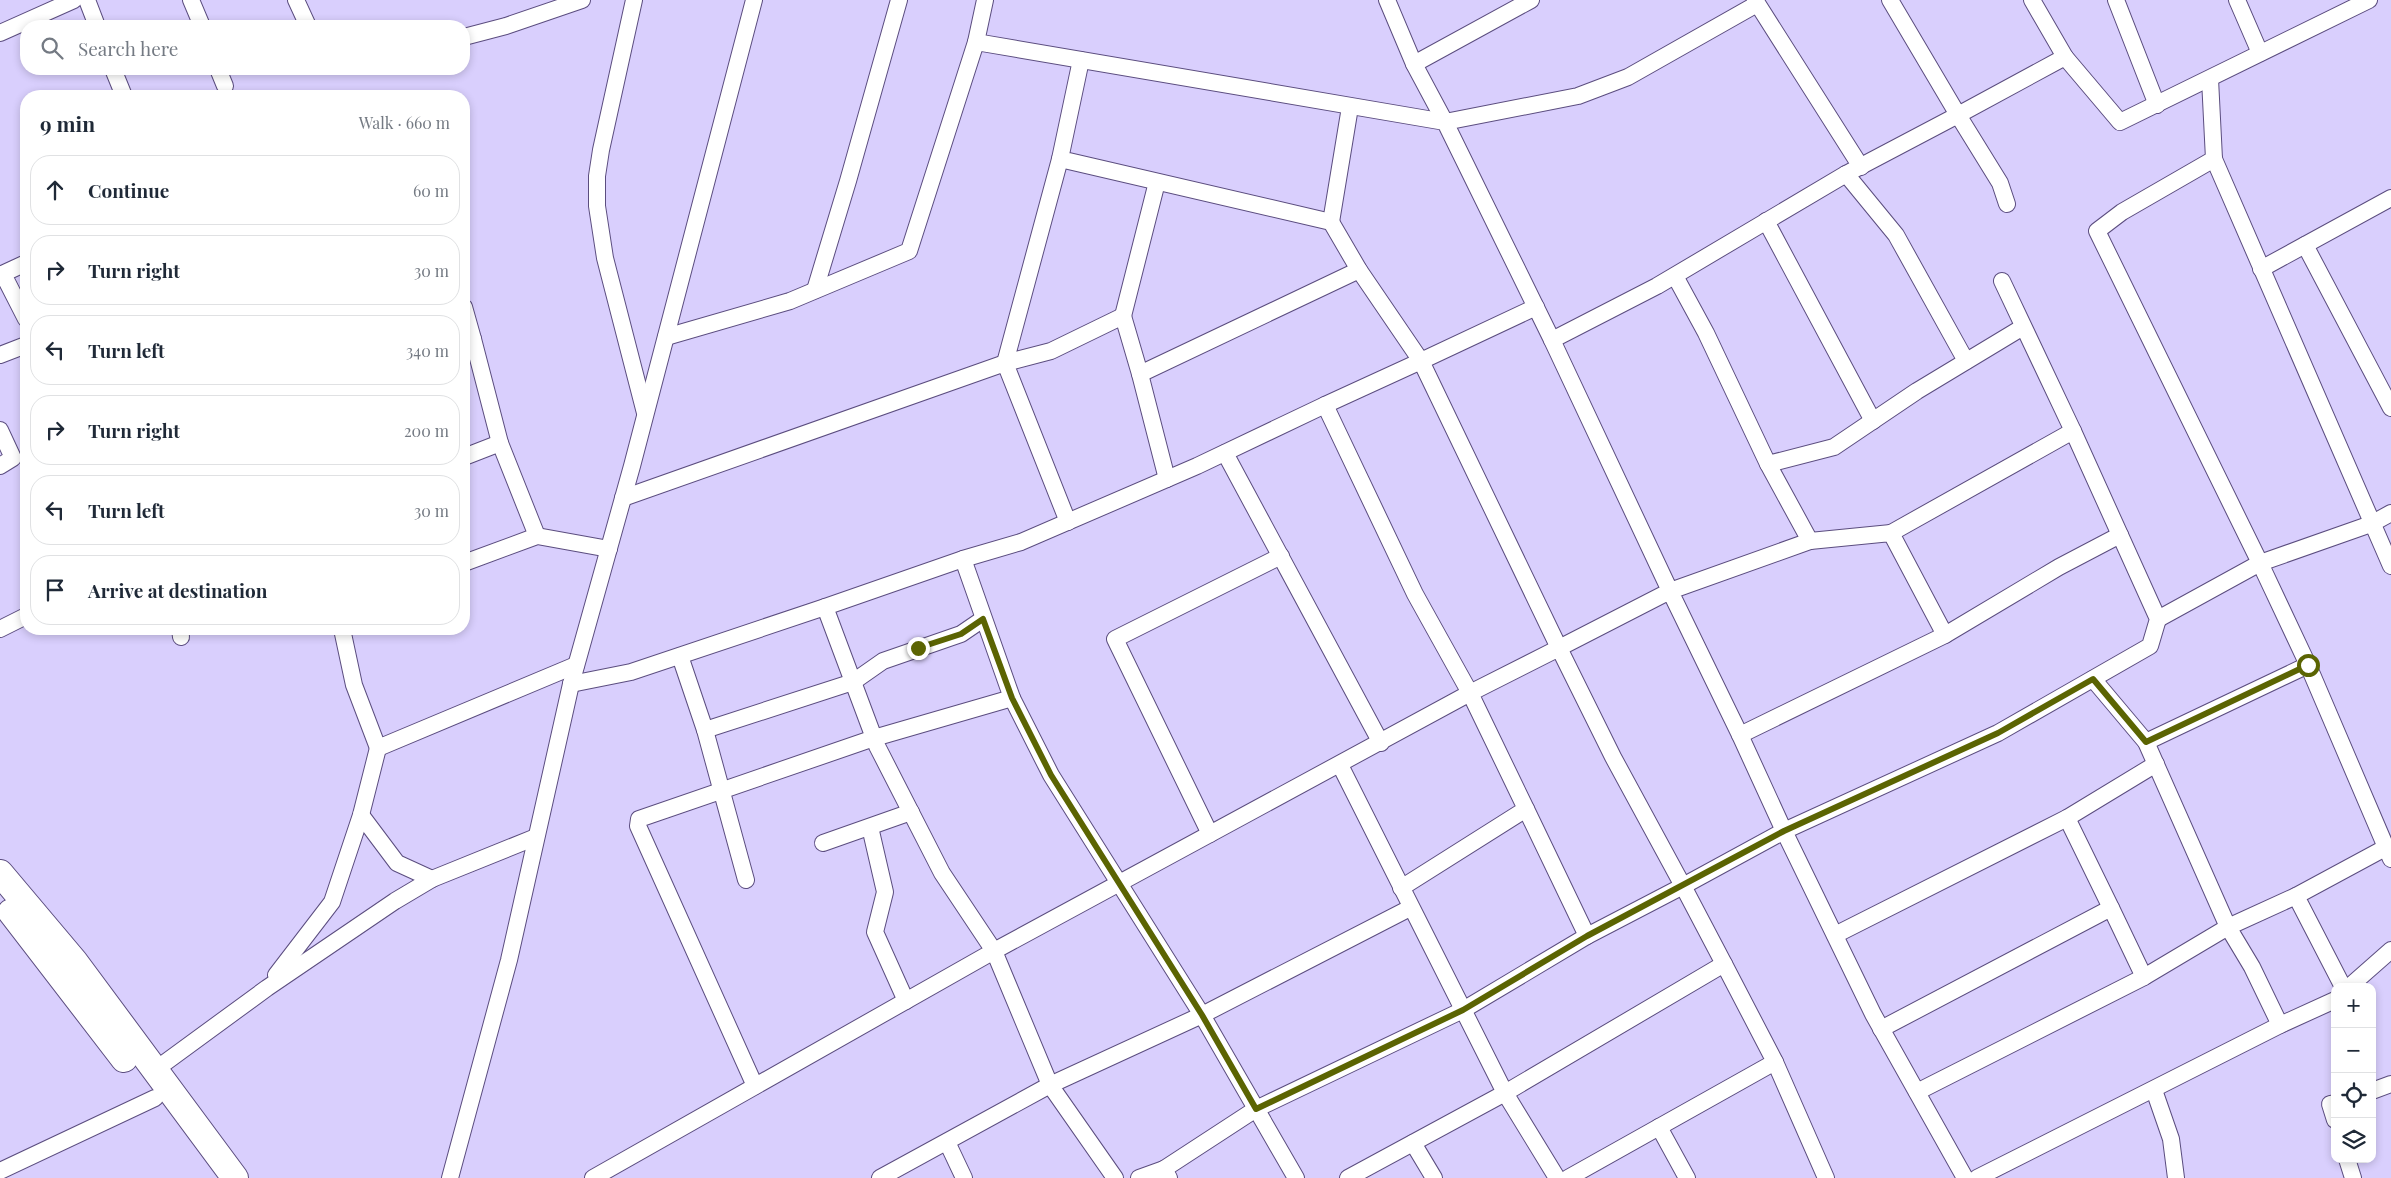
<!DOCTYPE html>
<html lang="en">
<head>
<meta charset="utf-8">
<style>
	body { margin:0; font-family:"Playfair Display",serif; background:#f6f6f7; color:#1f2937 }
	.controls { position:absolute; right:15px; bottom:15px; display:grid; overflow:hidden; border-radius:10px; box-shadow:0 2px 8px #0003 }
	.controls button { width:45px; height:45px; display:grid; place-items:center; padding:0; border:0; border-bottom:1px solid #e0e1e3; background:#fff; color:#1f2937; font:25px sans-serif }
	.stop { position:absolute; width:15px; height:15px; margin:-11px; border:4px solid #5b6402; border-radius:50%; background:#fff }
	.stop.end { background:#5b6402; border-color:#fff; box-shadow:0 1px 5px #0008 }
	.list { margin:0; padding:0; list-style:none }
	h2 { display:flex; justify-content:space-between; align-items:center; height:65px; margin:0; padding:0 20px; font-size:21px }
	h2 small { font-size:16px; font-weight:400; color:#747a83 }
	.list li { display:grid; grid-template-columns:32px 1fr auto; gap:15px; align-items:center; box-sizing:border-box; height:70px; margin:0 10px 10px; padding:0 10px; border:1px solid #e0e1e3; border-radius:20px }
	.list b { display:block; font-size:19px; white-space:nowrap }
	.list em { font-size:16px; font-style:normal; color:#747a83 }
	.icon { flex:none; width:28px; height:28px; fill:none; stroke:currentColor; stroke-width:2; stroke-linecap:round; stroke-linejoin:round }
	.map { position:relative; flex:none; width:2391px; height:1178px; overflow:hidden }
	.search { position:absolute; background:#fff; box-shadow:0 2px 8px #0003; left:20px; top:20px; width:450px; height:55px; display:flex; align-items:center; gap:12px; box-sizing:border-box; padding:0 18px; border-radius:20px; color:#747a83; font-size:19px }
	.panel { position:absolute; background:#fff; box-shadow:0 2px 8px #0003; left:20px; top:90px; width:450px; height:545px; border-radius:20px }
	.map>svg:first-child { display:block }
</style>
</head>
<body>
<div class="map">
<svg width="2391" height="1178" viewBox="0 0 2391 1178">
	<rect width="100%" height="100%" fill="#d9cffd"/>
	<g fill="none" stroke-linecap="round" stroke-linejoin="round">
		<g stroke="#5b4d7f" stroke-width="18">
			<g id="street">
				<path d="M87,0L97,26"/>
				<path d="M191,0L202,26"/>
				<path d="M296,0L308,26"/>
				<path d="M634,0L601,150L597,176V206L605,258L645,413"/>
				<path d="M1387,0L1414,64"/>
				<path d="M1531,0L1414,64L1445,122L1578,96L1628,77L1757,4"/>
				<path d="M1755,0L1861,167"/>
				<path d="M1890,0L1958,115L2065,57L2120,122L2369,0"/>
				<path d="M2032,0L2065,57"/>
				<path d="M2116,0L2157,105"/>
				<path d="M2237,0L2260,53"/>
				<path d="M0,33L74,0"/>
				<path d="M464,37L506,26L582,0"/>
				<path d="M976,42L985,0"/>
				<path d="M1081,60L1060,159L1331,222L1359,270L1421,361L1536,307"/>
				<path d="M113,69L124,96"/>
				<path d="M218,69L225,86"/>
				<path d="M1060,159L1005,363L1051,351L1123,316L1140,374L1359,270"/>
				<path d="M2214,159L2391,566"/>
				<path d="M1846,174L1896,235L1966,361"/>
				<path d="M1766,221L1873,421"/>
				<path d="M1331,222L1350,107"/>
				<path d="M2305,245L2391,408"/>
				<path d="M2261,269L2391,198"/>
				<path d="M3,274L26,319"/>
				<path d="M0,275L26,263"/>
				<path d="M1675,276L1706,333L1768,464L1810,541"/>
				<path d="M2002,281L2073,431"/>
				<path d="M815,290L848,181L899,0"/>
				<path d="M464,307L473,339L464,342"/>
				<path d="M1123,316L1157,182"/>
				<path d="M666,337L790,301L909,251L976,42L1445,122L1552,340"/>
				<path d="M473,339L500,443L537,536"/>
				<path d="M0,355L26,345"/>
				<path d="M1140,374L1167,479"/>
				<path d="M1325,405L1421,361L1559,648L1670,591L1810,541L1891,533L1945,635L1740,735L1670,591L1552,340L1657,286L1846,174L1958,115L2000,183L2007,204"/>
				<path d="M0,430L13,458L0,466"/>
				<path d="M1225,453L1381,743"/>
				<path d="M464,457L500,443"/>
				<path d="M1768,464L1834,447L1917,391L2023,327"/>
				<path d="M623,498L1005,363L1068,522"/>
				<path d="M1891,533L2073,431L2158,619L2150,646L1998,733L1784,831L1873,1014L1965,1178"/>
				<path d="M464,563L537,536L609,549"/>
				<path d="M825,607L963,559L1021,542L1197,466L1325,405L1415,594L1470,693L994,951L1050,1085L880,1178"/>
				<path d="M2158,619L2260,563L2097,231L2122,212L2214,159L2210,79"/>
				<path d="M0,629L26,616"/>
				<path d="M180,629L181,637"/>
				<path d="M342,629L354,685L378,748L576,665"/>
				<path d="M1945,635L2059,567L2120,535"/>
				<path d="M680,656L705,730L746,880"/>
				<path d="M2308,665L2391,859"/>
				<path d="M571,684L631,672L825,607L877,746L942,873L994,951L593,1178"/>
				<path d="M1012,698L1051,775L1202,1015L1296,1178"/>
				<path d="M705,730L853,682L883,661L961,634L983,619"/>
				<path d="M2146,742L2308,665L2260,563L2371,524L2391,513"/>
				<path d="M1340,765L1505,1093L1348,1178"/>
				<path d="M361,815L397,863L432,879"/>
				<path d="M2067,818L2111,908"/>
				<path d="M870,827L885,892L875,932L906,1001"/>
				<path d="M1210,834L1115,639L1281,556"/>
				<path d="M823,843L911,812"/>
				<path d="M1401,888L1526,809L1470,693L1559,648L1613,757L1683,886L1587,936"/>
				<path d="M1835,935L2067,818L2156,764"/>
				<path d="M276,975L332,902L361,815L378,748"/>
				<path d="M2343,987L2296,896L2385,848"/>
				<path d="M2349,987L2391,950"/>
				<path d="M2280,1025L2252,967L2228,927L2296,896"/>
				<path d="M1881,1029L2111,908L2144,977"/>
				<path d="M1775,1062L1826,1178"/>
				<path d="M155,1070L267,988L395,901L432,879L536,837"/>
				<path d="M755,1086L638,826L639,819L874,738L1012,698L963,559"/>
				<path d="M2154,1090L2171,1139L2176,1178"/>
				<path d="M2372,1091L2391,1084"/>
				<path d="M1917,1092L2144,977L2228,927L2146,742L2093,679"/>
				<path d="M2335,1103L2330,1104L2335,1120"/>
				<path d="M1659,1127L1687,1178"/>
				<path d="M947,1142L964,1178"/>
				<path d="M1413,1143L1434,1178"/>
				<path d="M2347,1159L2353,1178"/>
				<path d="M1164,1169L1256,1109L1463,1010L1587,936L1526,809"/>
				<path d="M0,1171L155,1098"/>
				<path d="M450,1178L509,960L571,684L632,466L754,0"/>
				<path d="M1115,1178L1050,1085L1202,1015L1410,908"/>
				<path d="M1139,1178L1164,1169L1169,1178"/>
				<path d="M1557,1178L1505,1093L1724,964L1683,886L1784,831L1740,735"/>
				<path d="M1568,1178L1775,1062L1724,964"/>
				<path d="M1977,1178L2280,1025L2335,1000"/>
			</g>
		</g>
		<g stroke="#5b4d7f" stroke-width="28">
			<g id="primary">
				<path d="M0,873L75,962L235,1178"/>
				<path d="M11,912L124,1059"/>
			</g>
		</g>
		<use href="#street" stroke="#fff" stroke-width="16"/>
		<use href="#primary" stroke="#fff" stroke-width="26"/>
	</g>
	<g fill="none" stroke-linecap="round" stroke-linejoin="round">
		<path stroke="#5b6402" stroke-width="6" d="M918,648L961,634L983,619L1012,698L1051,775L1202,1015L1256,1109L1463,1010L1587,936L1784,831L1998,733L2093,679L2146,742L2308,665"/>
	</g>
</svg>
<div class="controls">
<button>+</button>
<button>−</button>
<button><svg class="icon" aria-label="locate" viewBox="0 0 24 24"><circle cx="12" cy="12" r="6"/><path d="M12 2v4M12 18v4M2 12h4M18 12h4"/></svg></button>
<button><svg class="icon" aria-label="layers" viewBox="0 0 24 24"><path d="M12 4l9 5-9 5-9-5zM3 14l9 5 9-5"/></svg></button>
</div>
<div class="stop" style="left:2308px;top:665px"></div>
<div class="stop end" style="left:918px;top:648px"></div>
<div class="search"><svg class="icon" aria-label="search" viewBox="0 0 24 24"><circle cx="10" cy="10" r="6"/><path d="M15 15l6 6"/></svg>Search here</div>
<section class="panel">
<h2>9 min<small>Walk · 660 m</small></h2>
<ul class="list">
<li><svg class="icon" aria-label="ahead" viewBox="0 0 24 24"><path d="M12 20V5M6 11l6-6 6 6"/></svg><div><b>Continue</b></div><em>60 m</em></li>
<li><svg class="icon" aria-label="right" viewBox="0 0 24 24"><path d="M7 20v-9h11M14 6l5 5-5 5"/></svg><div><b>Turn right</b></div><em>30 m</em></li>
<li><svg class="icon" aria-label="left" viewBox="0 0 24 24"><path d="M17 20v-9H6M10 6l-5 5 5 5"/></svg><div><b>Turn left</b></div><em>340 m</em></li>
<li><svg class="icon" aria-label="right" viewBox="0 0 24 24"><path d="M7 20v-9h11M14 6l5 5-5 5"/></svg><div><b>Turn right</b></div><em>200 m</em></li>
<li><svg class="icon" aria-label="left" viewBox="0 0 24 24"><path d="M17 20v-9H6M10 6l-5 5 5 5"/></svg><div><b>Turn left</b></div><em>30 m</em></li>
<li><svg class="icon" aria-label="arrive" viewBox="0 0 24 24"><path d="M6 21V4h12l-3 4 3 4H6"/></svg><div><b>Arrive at destination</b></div></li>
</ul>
</section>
</div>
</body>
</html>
